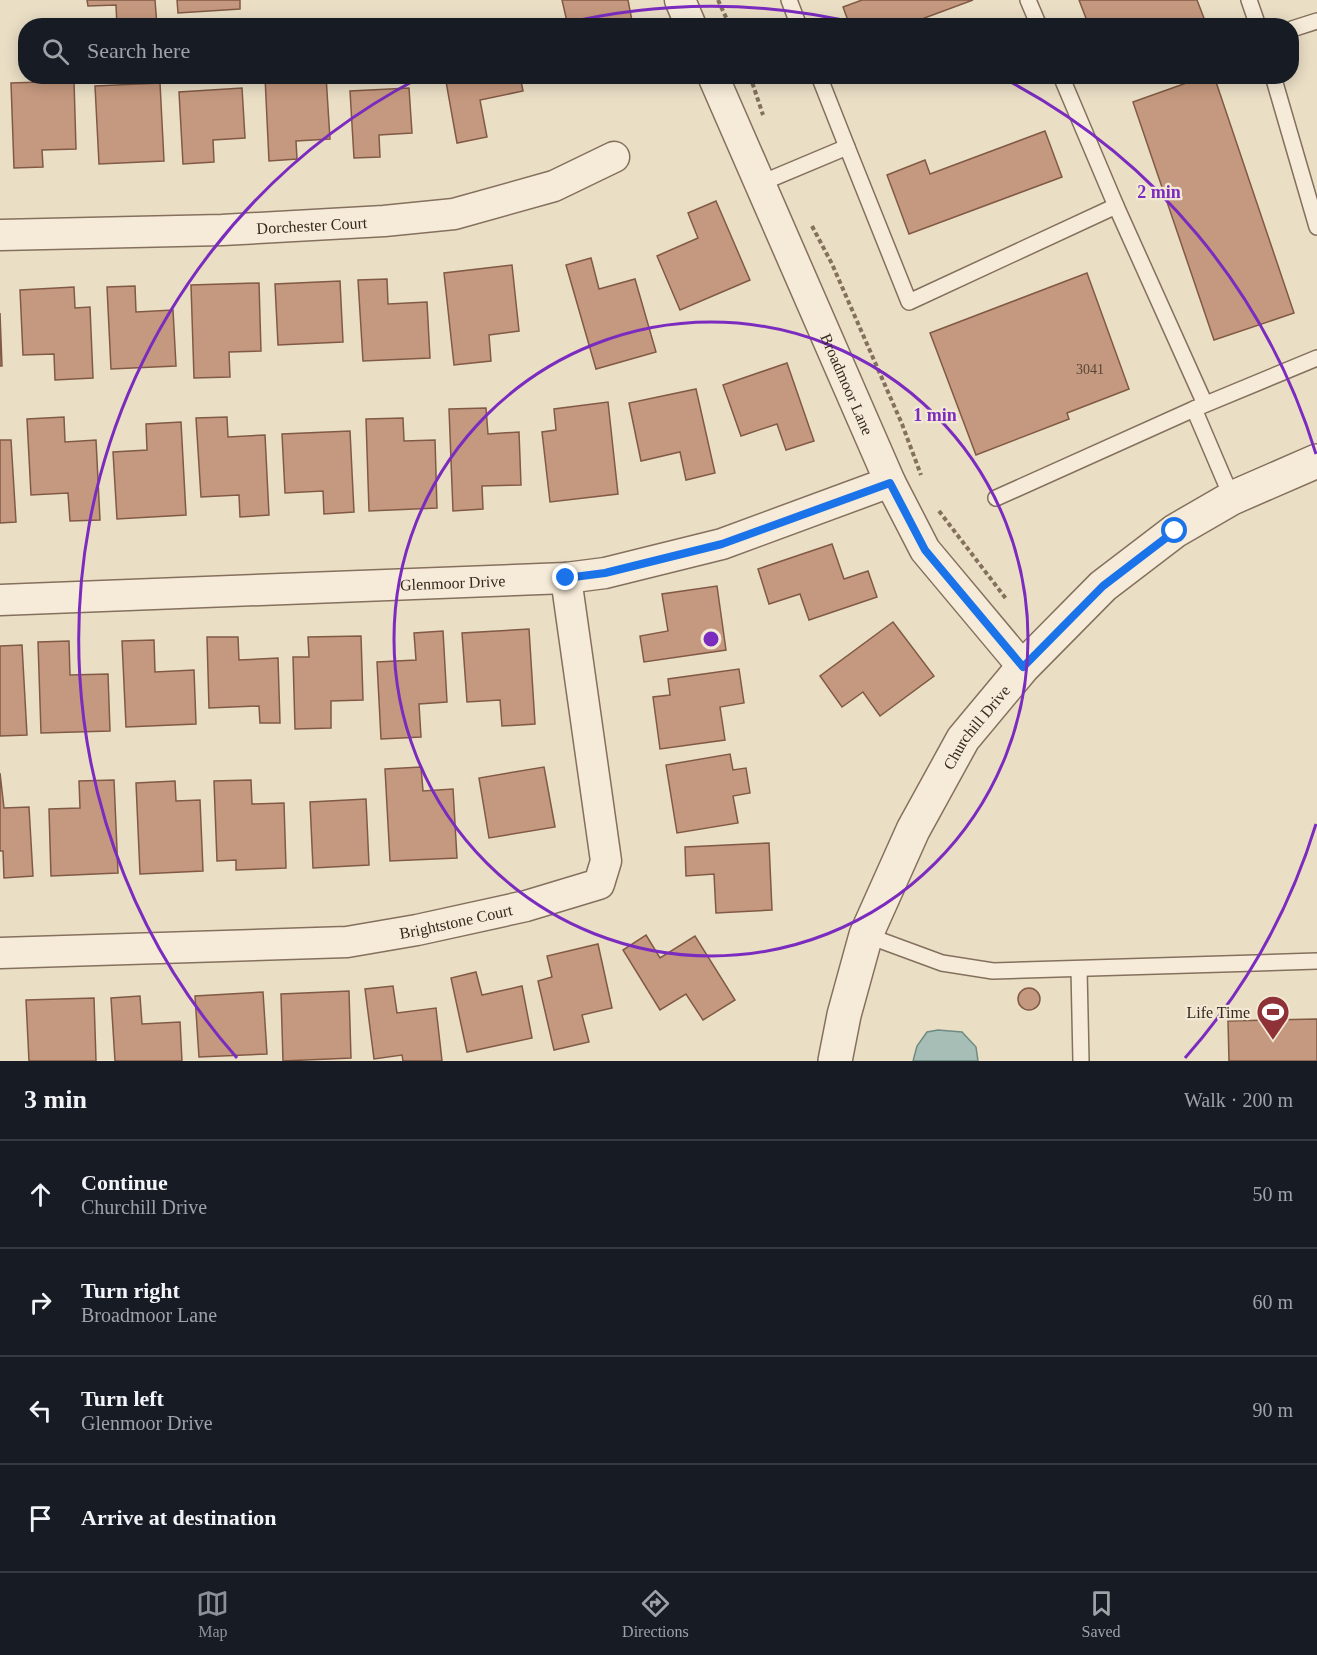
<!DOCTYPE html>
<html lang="en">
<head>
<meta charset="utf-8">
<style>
	body { margin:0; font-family:"Times New Roman",serif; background:#242831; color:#f1f3f6 }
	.stop { position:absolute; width:18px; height:18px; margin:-14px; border:4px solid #1a73e8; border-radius:50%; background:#fff }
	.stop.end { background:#1a73e8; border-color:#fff; box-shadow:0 2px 6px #0008 }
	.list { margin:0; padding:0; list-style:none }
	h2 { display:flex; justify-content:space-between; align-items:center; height:78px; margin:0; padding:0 24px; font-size:26px }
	h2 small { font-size:20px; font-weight:400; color:#9ea1a6 }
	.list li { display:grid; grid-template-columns:39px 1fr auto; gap:18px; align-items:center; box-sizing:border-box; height:108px; padding:0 24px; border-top:2px solid #363941 }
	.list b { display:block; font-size:22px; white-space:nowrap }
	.list p { margin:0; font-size:20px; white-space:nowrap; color:#9ea1a6 }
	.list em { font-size:20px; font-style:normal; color:#9ea1a6 }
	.icon { flex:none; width:33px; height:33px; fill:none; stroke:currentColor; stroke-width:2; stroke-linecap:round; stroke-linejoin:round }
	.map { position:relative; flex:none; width:1317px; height:1061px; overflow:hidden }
	.search { position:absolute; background:#171b24; box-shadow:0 3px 15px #0003; left:18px; right:18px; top:18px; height:66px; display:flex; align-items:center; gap:15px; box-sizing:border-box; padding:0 21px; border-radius:24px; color:#9ea1a6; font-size:22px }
	.sheet { height:510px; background:#171b24 }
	nav { display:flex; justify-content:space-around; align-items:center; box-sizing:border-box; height:84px; border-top:2px solid #363941; background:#171b24; font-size:16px; color:#9ea1a6 }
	nav a { display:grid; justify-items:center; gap:3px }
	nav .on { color:#8c9099 }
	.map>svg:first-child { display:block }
</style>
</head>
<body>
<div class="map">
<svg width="1317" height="1061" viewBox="0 0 1317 1061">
	<rect width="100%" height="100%" fill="#eadec5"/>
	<path fill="#a7beb6" stroke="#6e8c83" stroke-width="1.5" d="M938,1030L962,1032L976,1047L978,1061H913L917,1046L927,1032Z"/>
	<g fill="#c5997f" stroke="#815a45" stroke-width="1.5">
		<path d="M87,0H155L157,26H117L116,5L88,6Z"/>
		<path d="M177,0H240V9L178,13Z"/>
		<path d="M562,0H628L633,26H568Z"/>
		<path d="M862,0H973L903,26H850L843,7Z"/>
		<path d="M1079,0H1197L1207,26H1089Z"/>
		<path d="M326,76L330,139L296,141L297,159L269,161L265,77Z"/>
		<path d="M445,76H520L523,91L480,100L487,137L457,143Z"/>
		<path d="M1206,76H1214L1294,313L1214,340L1133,102Z"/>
		<path d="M74,81L76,149L42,150L43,167L14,168L11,83Z"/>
		<path d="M160,83L164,161L99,164L95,86Z"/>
		<path d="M242,88L245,138L213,140L214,162L183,164L179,92Z"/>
		<path d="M409,88L412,133L379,135L380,157L354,158L350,91Z"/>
		<path d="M1045,131L1062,177L909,234L887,175L925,160L930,174Z"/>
		<path d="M716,201L750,280L680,310L657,256L698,238L688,213Z"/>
		<path d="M591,258L599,289L635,279L656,352L596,369L566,265Z"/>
		<path d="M512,265L519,331L489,335L491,361L454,365L444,273Z"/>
		<path d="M1087,273L1129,389L1067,413L1069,419L976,455L930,333Z"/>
		<path d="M387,279L388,304L427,302L430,358L363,361L358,280Z"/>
		<path d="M340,281L343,342L278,345L275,284Z"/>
		<path d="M259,283L261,351L229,352L230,377L194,378L191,285Z"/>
		<path d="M135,286L136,312L173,310L176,366L111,369L107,287Z"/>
		<path d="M74,287L75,308L90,307L93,378L55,380L54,354L23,355L20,290Z"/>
		<path d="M0,313L2,366H0Z"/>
		<path d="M787,363L814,441L786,450L777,424L741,436L723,385Z"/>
		<path d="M696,389L715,473L686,480L680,452L641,461L629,403Z"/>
		<path d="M608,402L618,494L550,502L542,432L556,430L554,409Z"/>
		<path d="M486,408L488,434L519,432L521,485L482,486L483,509L453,511L449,409Z"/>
		<path d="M64,417L65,442L96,440L100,520L70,521L68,493L31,495L27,419Z"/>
		<path d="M227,417L228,437L265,435L269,515L240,517L239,495L201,497L196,418Z"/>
		<path d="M403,418L404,441L435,440L437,508L369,511L366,419Z"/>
		<path d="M181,422L186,515L117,519L113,452L147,450L146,424Z"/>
		<path d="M350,431L354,512L324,514L323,491L285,493L282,434Z"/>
		<path d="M0,440H11L16,522L0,523Z"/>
		<path d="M832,544L844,579L868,571L877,597L809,620L800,594L769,604L758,569Z"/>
		<path d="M717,586L726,650L644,662L640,636L668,631L662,594Z"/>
		<path d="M893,622L934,676L880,716L863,692L842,707L820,676Z"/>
		<path d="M529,629L535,724L502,726L500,700L467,702L462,633Z"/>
		<path d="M443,631L447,702L419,704L421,737L381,739L377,662L416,660L414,633Z"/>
		<path d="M361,636L363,700L331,701V728L295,729L293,657H309L308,637Z"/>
		<path d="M207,637H238L239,660L278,658L280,723H260L259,706L209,708Z"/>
		<path d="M154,640L155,672L194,670L196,724L126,727L122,641Z"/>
		<path d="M69,641L70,675L108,674L110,731L41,733L38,642Z"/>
		<path d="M22,645L27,735L0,736V646Z"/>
		<path d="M739,669L744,703L720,707L725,740L660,749L653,697L670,695L668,679Z"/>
		<path d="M730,754L733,770L746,768L750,793L733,796L738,823L677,833L666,765Z"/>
		<path d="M421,767L423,791L453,789L457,858L390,861L385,769Z"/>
		<path d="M544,767L555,827L489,838L479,778Z"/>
		<path d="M0,773L4,808L29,807L33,876L4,878L3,851H0Z"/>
		<path d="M114,780L118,873L51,876L49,809L80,808L79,781Z"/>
		<path d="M251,780L252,804L284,803L286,868L236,870V860L217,861L214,781Z"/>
		<path d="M175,781L176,801L200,800L203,871L140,874L136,783Z"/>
		<path d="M366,799L369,865L313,868L310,802Z"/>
		<path d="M769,843L772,910L716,913L714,874L686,876L685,847Z"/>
		<path d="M646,935L660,958L695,936L735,1000L703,1020L686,994L660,1010L623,950Z"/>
		<path d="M598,944L612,1008L582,1015L589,1042L554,1050L538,981L552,977L547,956Z"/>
		<path d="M476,972L482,995L522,986L532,1038L467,1052L451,978Z"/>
		<path d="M393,986L397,1013L436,1008L442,1061H403L402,1055L374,1059L365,989Z"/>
		<circle cx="1029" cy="999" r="11"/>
		<path d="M349,991L351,1058L283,1061L281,994Z"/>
		<path d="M263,992L267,1054L199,1057L195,996Z"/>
		<path d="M140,996L142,1024L180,1022L182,1061H115L111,998Z"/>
		<path d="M94,998L96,1061H29L26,1000Z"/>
		<path d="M1317,1019V1061H1229L1228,1021Z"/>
	</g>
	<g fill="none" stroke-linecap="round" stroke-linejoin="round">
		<g stroke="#84705d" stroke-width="18">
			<g id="service">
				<path d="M789,0L799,26"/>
				<path d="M1028,0L1039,26"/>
				<path d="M1249,0L1258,26"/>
				<path d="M1292,29L1317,21"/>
				<path d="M819,76L847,147"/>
				<path d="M1061,76L1116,206"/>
				<path d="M1273,76L1317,227"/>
				<path d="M759,184L847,147L909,302L1116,206L1205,404"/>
				<path d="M996,498L1194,409"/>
				<path d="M1232,498L1194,409L1317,358"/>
				<path d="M866,935L942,963L993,971L1317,961"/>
				<path d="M1079,969L1081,1061"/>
			</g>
		</g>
		<g stroke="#84705d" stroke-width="33">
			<g id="minor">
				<path d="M680,0L691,26"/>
				<path id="s1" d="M713,76L890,482L925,550L1023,667"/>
				<path id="s2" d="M0,235L222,230L384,221L454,214L554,186L614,157"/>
				<path id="s3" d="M0,600L566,578L605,573L722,544L890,482"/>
				<path id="s4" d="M0,953L347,942L417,930L526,906L599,884L606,861L566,578"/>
			</g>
		</g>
		<g stroke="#84705d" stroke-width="36">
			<g id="tertiary">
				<path id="s5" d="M835,1061L844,1015L866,935L913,830L963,739L1023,667L1103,586L1175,531L1232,498L1317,461"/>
			</g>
		</g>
		<g stroke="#84705d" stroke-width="4" stroke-dasharray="4.5 3" stroke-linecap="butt">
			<path d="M718,0L730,26"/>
			<path d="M750,76L763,115"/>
			<path d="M812,226L832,264L902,424L921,475"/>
			<path d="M939,511L1007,600"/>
		</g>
		<use href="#service" stroke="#f6ebd8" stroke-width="15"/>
		<use href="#minor" stroke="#f6ebd8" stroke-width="30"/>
		<use href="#tertiary" stroke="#f6ebd8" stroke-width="33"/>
	</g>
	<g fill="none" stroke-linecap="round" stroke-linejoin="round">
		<path stroke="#1a73e8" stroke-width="8" d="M566,578L605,573L722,544L890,483L925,550L1023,667L1103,586L1175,531"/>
	</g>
	<g fill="none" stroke="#7b2cbf" stroke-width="3">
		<circle cx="711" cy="639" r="317"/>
		<path d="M1316 824A633 633 0 0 1 1185 1058M237 1058A633 633 0 0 1 419 78M558 25A633 633 0 0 1 864 25M1003 78A633 633 0 0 1 1316 454"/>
	</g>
	<defs>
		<g id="stadium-pin" transform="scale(1.725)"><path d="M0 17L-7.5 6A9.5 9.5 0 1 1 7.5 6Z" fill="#8e3237" stroke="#f2e8d4"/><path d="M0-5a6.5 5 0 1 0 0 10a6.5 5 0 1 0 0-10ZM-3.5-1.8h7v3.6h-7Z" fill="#fff"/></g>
	</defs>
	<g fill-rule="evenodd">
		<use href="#stadium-pin" x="1273" y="1012"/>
	</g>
	<g text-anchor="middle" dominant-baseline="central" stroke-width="4.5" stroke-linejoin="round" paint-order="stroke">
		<g font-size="14" fill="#594537">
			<text x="1090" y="369">3041</text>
		</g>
		<g font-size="16" fill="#35291f" stroke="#f2e8d4">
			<text stroke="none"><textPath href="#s2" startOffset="312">Dorchester Court</textPath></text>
			<text stroke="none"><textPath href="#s1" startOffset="336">Broadmoor Lane</textPath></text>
			<text stroke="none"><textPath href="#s3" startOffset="453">Glenmoor Drive</textPath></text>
			<text stroke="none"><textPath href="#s5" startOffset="366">Churchill Drive</textPath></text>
			<text stroke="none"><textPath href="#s4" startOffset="458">Brightstone Court</textPath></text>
		</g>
		<g font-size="16" fill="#35291f" stroke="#f2e8d4" text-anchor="end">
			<text x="1250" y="1012">Life Time</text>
		</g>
	</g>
	<circle cx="711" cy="639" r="9" fill="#7b2cbf" stroke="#f2e8d4" stroke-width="3"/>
	<g font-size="18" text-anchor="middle" font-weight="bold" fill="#7b2cbf" stroke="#f2e8d4" stroke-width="4.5" stroke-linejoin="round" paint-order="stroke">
		<text x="1159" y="198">2 min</text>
		<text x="935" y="421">1 min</text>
	</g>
</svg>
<div class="stop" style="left:1175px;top:531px"></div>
<div class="stop end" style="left:566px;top:578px"></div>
<div class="search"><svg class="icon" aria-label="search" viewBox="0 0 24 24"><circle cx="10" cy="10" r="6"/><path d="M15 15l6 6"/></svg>Search here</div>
</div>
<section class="sheet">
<h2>3 min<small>Walk · 200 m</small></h2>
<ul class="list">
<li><svg class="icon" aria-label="ahead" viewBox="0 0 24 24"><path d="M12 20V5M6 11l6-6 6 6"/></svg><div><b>Continue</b><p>Churchill Drive</p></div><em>50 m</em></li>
<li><svg class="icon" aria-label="right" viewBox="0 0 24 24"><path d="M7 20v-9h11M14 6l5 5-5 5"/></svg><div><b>Turn right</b><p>Broadmoor Lane</p></div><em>60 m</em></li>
<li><svg class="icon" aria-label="left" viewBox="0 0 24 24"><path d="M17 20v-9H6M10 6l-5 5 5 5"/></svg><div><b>Turn left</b><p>Glenmoor Drive</p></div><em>90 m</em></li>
<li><svg class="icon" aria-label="arrive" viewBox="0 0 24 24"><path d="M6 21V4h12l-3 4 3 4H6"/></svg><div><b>Arrive at destination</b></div></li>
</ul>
</section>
<nav>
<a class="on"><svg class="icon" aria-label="map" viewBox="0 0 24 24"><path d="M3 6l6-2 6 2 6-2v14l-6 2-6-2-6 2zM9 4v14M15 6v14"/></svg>Map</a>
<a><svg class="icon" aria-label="directions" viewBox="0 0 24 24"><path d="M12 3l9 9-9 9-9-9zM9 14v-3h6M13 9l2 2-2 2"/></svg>Directions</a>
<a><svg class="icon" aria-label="saved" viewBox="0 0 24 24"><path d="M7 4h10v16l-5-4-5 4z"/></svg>Saved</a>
</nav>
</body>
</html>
